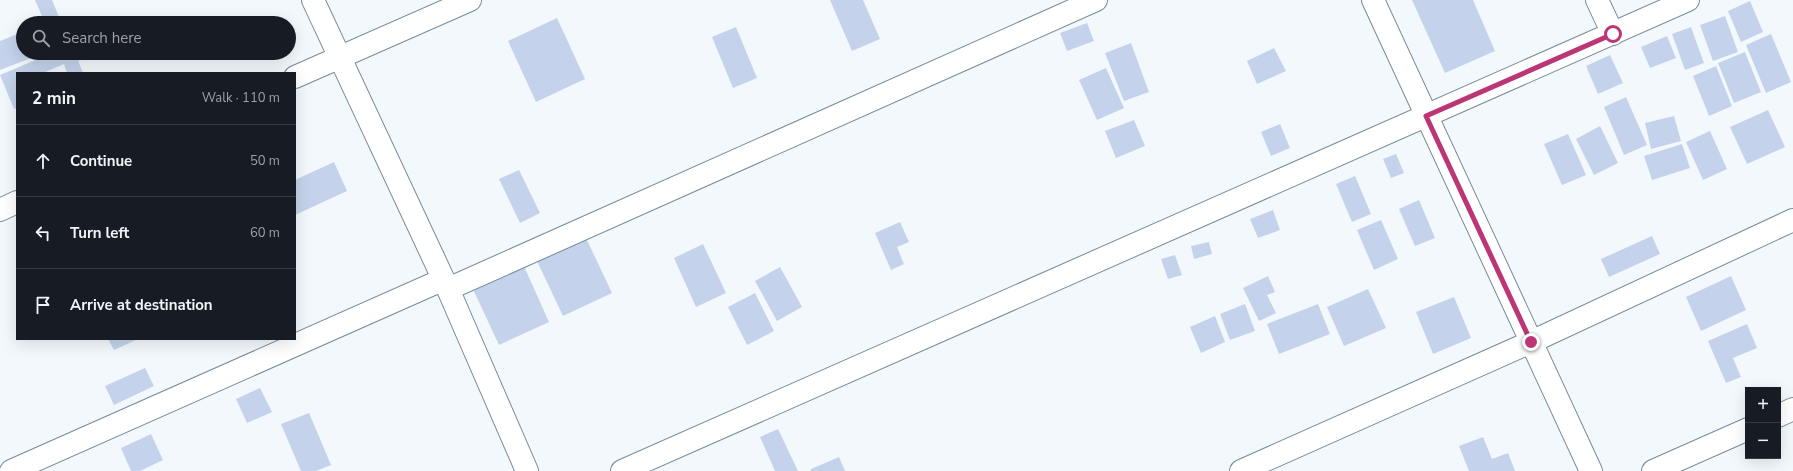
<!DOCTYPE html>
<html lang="en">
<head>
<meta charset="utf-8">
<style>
	body { margin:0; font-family:"Nunito Sans",sans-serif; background:#242831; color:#f1f3f6 }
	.controls { position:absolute; right:12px; bottom:12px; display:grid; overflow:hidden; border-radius:0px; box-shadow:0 4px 16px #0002 }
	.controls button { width:36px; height:36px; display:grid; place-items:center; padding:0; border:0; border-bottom:1px solid #363941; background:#171b24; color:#f1f3f6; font:20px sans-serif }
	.stop { position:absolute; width:12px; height:12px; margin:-9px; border:3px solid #bc3575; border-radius:50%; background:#fff }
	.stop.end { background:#bc3575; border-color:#fff; box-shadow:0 1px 4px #0008 }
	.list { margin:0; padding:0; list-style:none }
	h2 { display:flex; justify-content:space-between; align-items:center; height:52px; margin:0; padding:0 16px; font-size:17px }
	h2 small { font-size:13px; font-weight:400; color:#9ea1a6 }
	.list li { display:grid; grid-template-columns:26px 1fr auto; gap:12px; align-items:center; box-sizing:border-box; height:72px; padding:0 16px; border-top:1px solid #363941 }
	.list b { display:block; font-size:15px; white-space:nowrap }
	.list em { font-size:13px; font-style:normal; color:#9ea1a6 }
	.icon { flex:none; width:22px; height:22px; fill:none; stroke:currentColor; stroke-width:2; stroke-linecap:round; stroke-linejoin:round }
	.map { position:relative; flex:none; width:1793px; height:471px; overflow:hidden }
	.search { position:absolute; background:#171b24; box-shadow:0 4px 16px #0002; left:16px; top:16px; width:280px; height:44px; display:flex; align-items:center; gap:10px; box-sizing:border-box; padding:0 14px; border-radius:22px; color:#9ea1a6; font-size:15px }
	.panel { position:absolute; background:#171b24; box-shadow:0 4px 16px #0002; left:16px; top:72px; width:280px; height:268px; border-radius:0px }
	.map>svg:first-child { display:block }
</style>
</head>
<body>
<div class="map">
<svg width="1793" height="471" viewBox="0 0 1793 471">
	<rect width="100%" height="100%" fill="#f3f8fc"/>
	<g fill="#c4d3eb">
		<path d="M35,0H52L59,17L45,23Z"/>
		<path d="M830,0H863L880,39L852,51Z"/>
		<path d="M1412,0H1473L1495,51L1445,73Z"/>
		<path d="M1750,1L1763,32L1741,42L1728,11Z"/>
		<path d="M137,16L141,23H120Z"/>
		<path d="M1725,16L1738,52L1713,61L1700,25Z"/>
		<path d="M557,18L585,79L536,102L508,41Z"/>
		<path d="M1087,23L1094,41L1067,51L1060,33Z"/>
		<path d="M736,27L757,78L733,88L712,37Z"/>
		<path d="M1691,27L1704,63L1685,70L1672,34Z"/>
		<path d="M23,32V53H44L0,70V41Z"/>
		<path d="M1771,34L1791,82L1766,93L1746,45Z"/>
		<path d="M1667,36L1676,58L1650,68L1641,47Z"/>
		<path d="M1131,43L1149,92L1124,101L1105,53Z"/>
		<path d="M1274,48L1286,71L1257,84L1247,61Z"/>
		<path d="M1745,52L1761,92L1734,103L1718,63Z"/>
		<path d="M52,53H75L83,73H67L64,64L43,73H17V108L14,109L0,75Z"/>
		<path d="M76,53H97L79,61Z"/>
		<path d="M1610,55L1623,83L1598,94L1586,66Z"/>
		<path d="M1716,66L1732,106L1709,116L1693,76Z"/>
		<path d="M1106,68L1124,108L1097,120L1079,80Z"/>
		<path d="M1626,97L1647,145L1624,155L1604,107Z"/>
		<path d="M1768,110L1785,147L1747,164L1730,127Z"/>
		<path d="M1674,116L1681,141L1651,149L1645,123Z"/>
		<path d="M1134,120L1145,146L1116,158L1105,131Z"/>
		<path d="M1280,124L1290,148L1271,156L1261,132Z"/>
		<path d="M1600,126L1618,163L1594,175L1576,139Z"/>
		<path d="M1710,131L1727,169L1703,180L1686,142Z"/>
		<path d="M1568,134L1586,175L1562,185L1544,144Z"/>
		<path d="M1682,144L1690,168L1652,180L1644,156Z"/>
		<path d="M1396,154L1404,173L1391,178L1383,159Z"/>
		<path d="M334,162L347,191L295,215V180Z"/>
		<path d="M519,170L540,213L520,223L499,179Z"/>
		<path d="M1355,176L1371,214L1352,222L1336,184Z"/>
		<path d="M1419,200L1435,238L1415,246L1399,209Z"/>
		<path d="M1273,210L1280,230L1258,238L1250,219Z"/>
		<path d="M1381,220L1398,259L1374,270L1357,230Z"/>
		<path d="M900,222L909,242L897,247L904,264L891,270L875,233Z"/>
		<path d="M1652,236L1660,254L1609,277L1601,259Z"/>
		<path d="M586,238L612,293L563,316L537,261Z"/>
		<path d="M1209,242L1212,254L1194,259L1191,246Z"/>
		<path d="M703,244L726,293L696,307L674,258Z"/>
		<path d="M1175,255L1182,275L1168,279L1161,259Z"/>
		<path d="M523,264L549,322L499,345L472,287Z"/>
		<path d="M780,267L802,307L777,321L755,281Z"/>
		<path d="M1268,276L1275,292L1267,295L1276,313L1259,321L1243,288Z"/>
		<path d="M1731,276L1746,310L1701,331L1686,297Z"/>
		<path d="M1368,289L1386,328L1344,346L1327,307Z"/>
		<path d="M755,293L774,331L747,345L728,307Z"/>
		<path d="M1454,297L1471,338L1433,354L1416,312Z"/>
		<path d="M1245,304L1255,331L1230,340L1220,314Z"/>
		<path d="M1318,304L1330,334L1279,354L1267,324Z"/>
		<path d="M1215,316L1225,342L1201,353L1190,327Z"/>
		<path d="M1747,324L1757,348L1733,358L1741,377L1726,383L1708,341Z"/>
		<path d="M108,339H138L114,350Z"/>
		<path d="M145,368L154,386L114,405L105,386Z"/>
		<path d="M260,388L272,412L247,423L236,399Z"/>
		<path d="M309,413L331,465L316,471H301L281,424Z"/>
		<path d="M778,429L798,471H775L760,437Z"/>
		<path d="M151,434L163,460L140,471H131L121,448Z"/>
		<path d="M1483,437L1492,459L1508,453L1515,471H1469L1459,446Z"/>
		<path d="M839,457L845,471H811V469Z"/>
	</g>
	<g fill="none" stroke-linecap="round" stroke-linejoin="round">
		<g stroke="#748c9c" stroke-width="24">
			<g id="minor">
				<path d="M313,0L448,289L527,471"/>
				<path d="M1373,0L1591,471"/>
				<path d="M1597,0L1613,34"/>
				<path d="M295,77L470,0"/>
				<path d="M0,210L17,202"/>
				<path d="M448,289L1096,0"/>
				<path d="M1778,416L1793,409"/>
				<path d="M11,471L442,280"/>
				<path d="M622,471L1688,0"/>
				<path d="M1241,471L1531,342L1793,220"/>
				<path d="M1653,471L1748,429"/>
			</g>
		</g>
		<use href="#minor" stroke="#fff" stroke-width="22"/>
	</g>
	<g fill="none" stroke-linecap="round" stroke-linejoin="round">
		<path stroke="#bc3575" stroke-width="5" d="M1531,342L1426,116L1613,34"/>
	</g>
</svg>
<div class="controls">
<button>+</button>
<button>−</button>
</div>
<div class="stop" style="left:1613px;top:34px"></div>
<div class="stop end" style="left:1531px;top:342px"></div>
<div class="search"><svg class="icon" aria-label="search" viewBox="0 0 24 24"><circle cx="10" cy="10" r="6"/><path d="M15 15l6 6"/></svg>Search here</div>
<section class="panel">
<h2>2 min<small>Walk · 110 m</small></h2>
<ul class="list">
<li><svg class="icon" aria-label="ahead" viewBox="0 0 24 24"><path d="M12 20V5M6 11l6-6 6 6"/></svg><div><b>Continue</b></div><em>50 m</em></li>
<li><svg class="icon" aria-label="left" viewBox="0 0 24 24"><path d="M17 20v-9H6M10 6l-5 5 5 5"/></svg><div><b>Turn left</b></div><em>60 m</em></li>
<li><svg class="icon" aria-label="arrive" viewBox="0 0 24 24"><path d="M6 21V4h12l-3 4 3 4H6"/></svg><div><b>Arrive at destination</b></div></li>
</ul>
</section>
</div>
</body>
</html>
